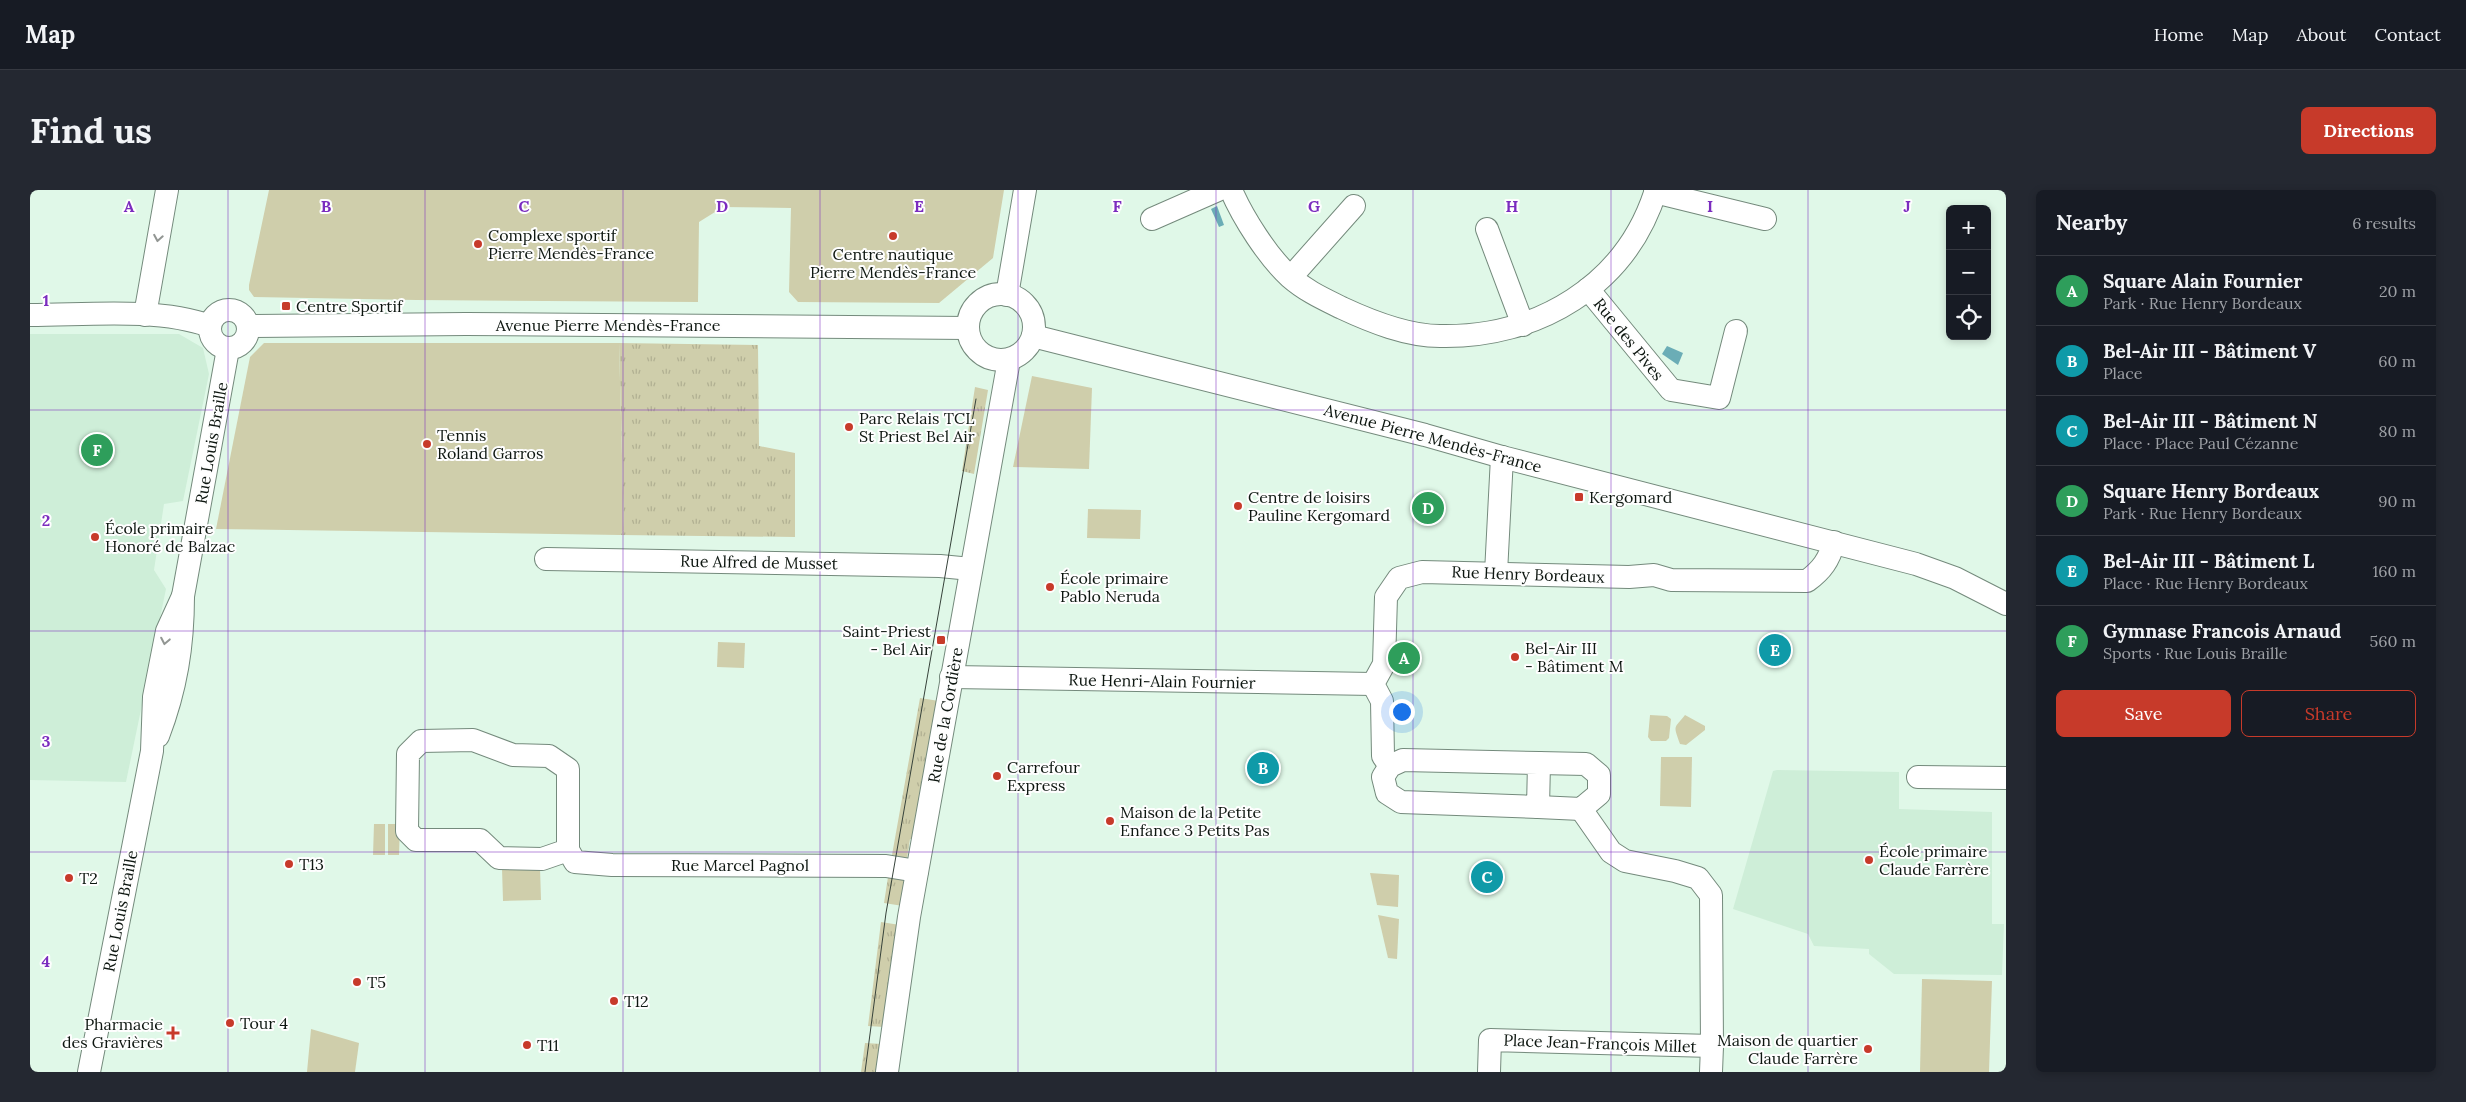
<!DOCTYPE html>
<html lang="en">
<head>
<meta charset="utf-8">
<style>
	body { margin:0; font-family:Lora,serif; background:#242831; color:#f1f3f6 }
	.controls { position:absolute; right:15px; top:15px; display:grid; overflow:hidden; border-radius:8px; box-shadow:0 2px 8px #0003 }
	.controls button { width:45px; height:45px; display:grid; place-items:center; padding:0; border:0; border-bottom:1px solid #363941; background:#171b24; color:#f1f3f6; font:25px sans-serif }
	.you { position:absolute; left:1371px; top:521px; width:18px; height:18px; margin:-12px; border:4px solid #fff; border-radius:50%; background:#1a73e8; box-shadow:0 0 0 8px #1a73e833 }
	.badge { display:grid; place-items:center; width:32px; height:32px; border-radius:50%; background:#c73a2a; color:#fff; font-size:16px; font-weight:700 }
	.pin { position:absolute; translate:-50% -50%; border:2px solid #fff; box-shadow:0 1px 5px #0006 }
	.list { margin:0; padding:0; list-style:none }
	h2 { display:flex; justify-content:space-between; align-items:center; height:65px; margin:0; padding:0 20px; font-size:21px }
	h2 small { font-size:16px; font-weight:400; color:#9ea1a6 }
	.list li { display:grid; grid-template-columns:32px 1fr auto; gap:15px; align-items:center; box-sizing:border-box; height:70px; padding:0 20px; border-top:1px solid #363941 }
	.list b { display:block; font-size:19px; white-space:nowrap }
	.list p { margin:0; font-size:16px; white-space:nowrap; color:#9ea1a6 }
	.list em { font-size:16px; font-style:normal; color:#9ea1a6 }
	.actions { display:flex; gap:10px; padding:15px 20px }
	.actions a { flex:1; padding:11px 0; border:1px solid #c73a2a; border-radius:8px; text-align:center; font-size:18px; color:#c73a2a }
	.actions .main { background:#c73a2a; color:#fff }
	.icon { flex:none; width:28px; height:28px; fill:none; stroke:currentColor; stroke-width:2; stroke-linecap:round; stroke-linejoin:round }
	.map { position:relative; flex:none; width:1976px; height:882px; overflow:hidden; border-radius:8px }
	header { display:flex; align-items:center; gap:30px; box-sizing:border-box; height:70px; padding:0 25px; background:#171b24; border-bottom:1px solid #363941 }
	header strong { font-size:24px }
	nav { display:flex; gap:28px; margin-inline-start:auto; font-size:18px }
	.intro { display:flex; align-items:center; justify-content:space-between; box-sizing:border-box; height:120px; padding:0 30px }
	h1 { margin:0; font-size:35px }
	.button { padding:12px 22px; border-radius:8px; background:#c73a2a; color:#fff; font-size:18px; font-weight:700 }
	main { display:flex; gap:30px; padding:0 30px }
	aside { flex:1; background:#171b24; border-radius:8px; box-shadow:0 2px 8px #0003 }
	.map>svg:first-child { display:block }
</style>
</head>
<body>
<header>
<strong>Map</strong>
<nav><a>Home</a><a>Map</a><a>About</a><a>Contact</a></nav>
</header>
<div class="intro"><h1>Find us</h1><a class="button">Directions</a></div>
<main>
<div class="map">
<svg width="1976" height="882" viewBox="0 0 1976 882">
	<defs>
		<pattern id="grass-tufts" width="24" height="20" patternUnits="userSpaceOnUse" patternTransform="scale(1.25)"><rect width="24" height="20" fill="#cfceab"/><path d="M3 7l-1-3M5 7V3M7 7l1-3M15 17l-1-3M17 17v-4M19 17l1-3" fill="none" stroke="#b1b092"/></pattern>
	</defs>
	<rect width="100%" height="100%" fill="#e0f8e8"/>
	<g fill="#ceeed8">
		<path d="M0,144H149L173,158L179,184L153,311L134,314L124,380L136,399L96,592L0,590Z"/>
		<path d="M1747,580L1869,582V619L1962,622V734H1974L1972,785L1864,784L1839,764V759L1784,756L1778,744L1703,719L1743,581Z"/>
	</g>
	<g fill="url(#grass-tufts)">
		<path d="M589,153L728,155L729,256L765,263V347L590,345L594,340Z"/>
		<path d="M945,197L958,200L944,284L932,281Z"/>
		<path d="M890,508L909,511L885,650L880,649L877,668L862,665Z"/>
		<path d="M858,687L877,690L873,716L854,713Z"/>
		<path d="M851,732L870,735L854,837L838,836Z"/>
		<path d="M835,853L852,854L849,882H831Z"/>
	</g>
	<g fill="#cfceab">
		<path d="M239,0H974L963,68L909,113L768,112L759,102L761,18L693,17L669,32L668,112L386,110L224,107L219,100V95Z"/>
		<path d="M234,153H589L594,340L590,345L186,339L220,167Z"/>
		<path d="M1002,186L1062,198L1059,279L983,277Z"/>
		<path d="M1058,319L1111,320L1110,349L1057,348Z"/>
		<path d="M688,452L715,453L714,478L687,477Z"/>
		<path d="M1620,525L1637,526L1641,529L1639,548L1636,551H1621L1618,547Z"/>
		<path d="M1655,525L1675,536V540L1656,555L1650,554C1643,534 1644,539 1655,525Z"/>
		<path d="M1631,567H1662L1661,617L1630,616Z"/>
		<path d="M344,634H355V665H343Z"/>
		<path d="M358,634H370L369,665H358Z"/>
		<path d="M510,678L511,710L473,711L472,679Z"/>
		<path d="M1340,683L1369,685L1368,717L1347,715Z"/>
		<path d="M1348,725L1369,729L1367,769L1358,768Z"/>
		<path d="M1892,789L1962,791L1959,882H1890Z"/>
		<path d="M281,839L329,853L325,882H277Z"/>
	</g>
	<g fill="#6badb6">
		<path d="M1187,16L1194,35L1189,37L1181,19Z"/>
		<path d="M1637,156L1653,163L1648,175L1632,164Z"/>
	</g>
	<g fill="none" stroke-linecap="round" stroke-linejoin="round">
		<g stroke="#748a7c" stroke-width="24">
			<g id="minor">
				<path d="M1201,0C1213,28 1238,67 1260,87C1276,101 1294,109 1312,118C1342,132 1377,146 1410,146C1507,148 1596,96 1626,0"/>
				<path d="M1625,2L1735,29"/>
				<path d="M1122,29L1188,0"/>
				<path d="M1457,39L1493,135"/>
				<path d="M1261,87L1324,16"/>
				<path d="M1558,99L1641,200L1689,208L1706,141"/>
				<circle cx="971" cy="137" r="33"/>
				<path d="M977,105L995,0"/>
				<circle cx="199" cy="139" r="19"/>
				<path d="M0,125C57,125 126,117 180,136"/>
				<path d="M115,125L137,0"/>
				<path d="M219,136L436,134L938,138"/>
				<path d="M1003,146L1395,245L1472,267L1886,374L1925,388L1976,414"/>
				<path d="M516,369L910,376L941,379"/>
				<path d="M1466,383L1472,267"/>
				<path d="M921,487L1343,494"/>
				<path d="M128,546C146,499 153,456 153,406L198,159"/>
				<path d="M1373,570L1509,573L1508,617L1371,612L1357,603L1353,587L1360,576Z"/>
				<path d="M1360,576L1353,566L1352,511L1343,494L1354,474L1356,407L1369,388L1392,382L1599,387L1624,385L1641,390L1777,391C1792,380 1799,370 1804,352"/>
				<path d="M1888,587L1976,588"/>
				<path d="M1508,617L1551,619L1569,604V585L1556,574L1509,573"/>
				<path d="M1551,619L1581,662L1595,671L1645,681L1668,688L1681,705L1682,856"/>
				<path d="M538,660L512,669L469,668L450,650H386L377,641L378,564L391,551L443,550L483,565L519,566L538,579V660L545,672L582,675L856,676L887,681"/>
				<path d="M59,882L122,561L124,507L137,441L153,406"/>
				<path d="M857,882L879,727L979,170"/>
				<path d="M1459,882L1460,850L1682,856L1681,882"/>
			</g>
		</g>
		<use href="#minor" stroke="#fff" stroke-width="22"/>
		<path stroke="#36423a" stroke-width="1" d="M835,882L856,723L946,209"/>
	</g>
	<defs><path id="oneway-chevron" d="M-2-3.5L2.5 0L-2 3.5" fill="none" stroke-width="1.6" stroke-linecap="round" stroke-linejoin="round" transform="scale(1.25)"/></defs>
	<g stroke="#929693">
		<use href="#oneway-chevron" transform="translate(128 48) rotate(100)"/>
		<use href="#oneway-chevron" transform="translate(135 451) rotate(101)"/>
	</g>
	<path fill="none" stroke="#7b2cbf" stroke-width="1" stroke-opacity="0.55" d="M198,0V882M395,0V882M593,0V882M790,0V882M988,0V882M1186,0V882M1383,0V882M1581,0V882M1778,0V882M0,220H1976M0,441H1976M0,662H1976"/>
	<g fill="#c73a2a" stroke="#fefefe" stroke-width="2">
		<circle cx="863" cy="46" r="5"/>
		<circle cx="448" cy="54" r="5"/>
		<rect x="251" y="111" width="10" height="10" rx="2.5"/>
		<circle cx="819" cy="237" r="5"/>
		<circle cx="397" cy="254" r="5"/>
		<rect x="1544" y="302" width="10" height="10" rx="2.5"/>
		<circle cx="1208" cy="316" r="5"/>
		<circle cx="65" cy="347" r="5"/>
		<circle cx="1020" cy="397" r="5"/>
		<rect x="906" y="445" width="10" height="10" rx="2.5"/>
		<circle cx="1485" cy="467" r="5"/>
		<circle cx="967" cy="586" r="5"/>
		<circle cx="1080" cy="631" r="5"/>
		<circle cx="1839" cy="670" r="5"/>
		<circle cx="259" cy="674" r="5"/>
		<circle cx="39" cy="688" r="5"/>
		<circle cx="327" cy="792" r="5"/>
		<circle cx="584" cy="811" r="5"/>
		<circle cx="200" cy="833" r="5"/>
		<path d="M140.5 835.5h5v5h5v5h-5v5h-5v-5h-5v-5h5z"/>
		<circle cx="497" cy="855" r="5"/>
		<circle cx="1838" cy="859" r="5"/>
	</g>
	<g text-anchor="middle" dominant-baseline="central" stroke-width="4" stroke-linejoin="round" paint-order="stroke">
		<g font-size="16" fill="#0d1610" stroke="#fefefe" text-anchor="start">
			<text x="458" y="45">Complexe sportif<tspan x="458" dy="18">Pierre Mendès-France</tspan></text>
			<text x="863" y="64" text-anchor="middle">Centre nautique<tspan x="863" dy="18">Pierre Mendès-France</tspan></text>
			<text x="266" y="116">Centre Sportif</text>
			<text x="829" y="228">Parc Relais TCL<tspan x="829" dy="18">St Priest Bel Air</tspan></text>
			<text x="407" y="245">Tennis<tspan x="407" dy="18">Roland Garros</tspan></text>
			<text x="1218" y="307">Centre de loisirs<tspan x="1218" dy="18">Pauline Kergomard</tspan></text>
			<text x="1559" y="307">Kergomard</text>
			<text x="75" y="338">École primaire<tspan x="75" dy="18">Honoré de Balzac</tspan></text>
			<text x="1030" y="388">École primaire<tspan x="1030" dy="18">Pablo Neruda</tspan></text>
			<text x="901" y="441" text-anchor="end">Saint-Priest<tspan x="901" dy="18">- Bel Air</tspan></text>
			<text x="1495" y="458">Bel-Air III<tspan x="1495" dy="18">- Bâtiment M</tspan></text>
			<text x="977" y="577">Carrefour<tspan x="977" dy="18">Express</tspan></text>
			<text x="1090" y="622">Maison de la Petite<tspan x="1090" dy="18">Enfance 3 Petits Pas</tspan></text>
			<text x="1849" y="661">École primaire<tspan x="1849" dy="18">Claude Farrère</tspan></text>
			<text x="269" y="674">T13</text>
			<text x="49" y="688">T2</text>
			<text x="337" y="792">T5</text>
			<text x="594" y="811">T12</text>
			<text x="210" y="833">Tour 4</text>
			<text x="133" y="834" text-anchor="end">Pharmacie<tspan x="133" dy="18">des Gravières</tspan></text>
			<text x="1828" y="850" text-anchor="end">Maison de quartier<tspan x="1828" dy="18">Claude Farrère</tspan></text>
			<text x="507" y="855">T11</text>
		</g>
		<g font-size="16" fill="#0d1610" stroke="#fefefe">
			<text x="578" y="135">Avenue Pierre Mendès-France</text>
			<text transform="translate(1599 149) rotate(51)">Rue des Pives</text>
			<text transform="translate(1403 248) rotate(15)">Avenue Pierre Mendès-France</text>
			<text transform="translate(181 253) rotate(-80)">Rue Louis Braille</text>
			<text transform="translate(729 372) rotate(1)">Rue Alfred de Musset</text>
			<text transform="translate(1498 384) rotate(2)">Rue Henry Bordeaux</text>
			<text transform="translate(1132 491) rotate(1)">Rue Henri-Alain Fournier</text>
			<text transform="translate(915 525) rotate(-80)">Rue de la Cordière</text>
			<text x="710" y="675">Rue Marcel Pagnol</text>
			<text transform="translate(90 721) rotate(-79)">Rue Louis Braille</text>
			<text transform="translate(1570 853) rotate(2)">Place Jean-François Millet</text>
		</g>
	</g>
	<g font-size="16" text-anchor="middle" font-weight="bold" fill="#7b2cbf" stroke="#fefefe" stroke-width="4" stroke-linejoin="round" paint-order="stroke">
		<text x="99" y="22">A</text>
		<text x="296" y="22">B</text>
		<text x="494" y="22">C</text>
		<text x="692" y="22">D</text>
		<text x="889" y="22">E</text>
		<text x="1087" y="22">F</text>
		<text x="1284" y="22">G</text>
		<text x="1482" y="22">H</text>
		<text x="1680" y="22">I</text>
		<text x="1877" y="22">J</text>
		<text x="16" y="116">1</text>
		<text x="16" y="336">2</text>
		<text x="16" y="557">3</text>
		<text x="16" y="777">4</text>
	</g>
</svg>
<div class="controls">
<button>+</button>
<button>−</button>
<button><svg class="icon" aria-label="locate" viewBox="0 0 24 24"><circle cx="12" cy="12" r="6"/><path d="M12 2v4M12 18v4M2 12h4M18 12h4"/></svg></button>
</div>
<div class="you"></div>
<div class="pin badge" style="left:1374px;top:468px;background:#2e9e5b">A</div>
<div class="pin badge" style="left:1233px;top:578px;background:#0f9aa8">B</div>
<div class="pin badge" style="left:1457px;top:687px;background:#0f9aa8">C</div>
<div class="pin badge" style="left:1398px;top:318px;background:#2e9e5b">D</div>
<div class="pin badge" style="left:1745px;top:460px;background:#0f9aa8">E</div>
<div class="pin badge" style="left:67px;top:260px;background:#2e9e5b">F</div>
</div>
<aside>
<h2>Nearby<small>6 results</small></h2>
<ul class="list">
<li><span class="badge" style="background:#2e9e5b">A</span><div><b>Square Alain Fournier</b><p>Park · Rue Henry Bordeaux</p></div><em>20 m</em></li>
<li><span class="badge" style="background:#0f9aa8">B</span><div><b>Bel-Air III - Bâtiment V</b><p>Place</p></div><em>60 m</em></li>
<li><span class="badge" style="background:#0f9aa8">C</span><div><b>Bel-Air III - Bâtiment N</b><p>Place · Place Paul Cézanne</p></div><em>80 m</em></li>
<li><span class="badge" style="background:#2e9e5b">D</span><div><b>Square Henry Bordeaux</b><p>Park · Rue Henry Bordeaux</p></div><em>90 m</em></li>
<li><span class="badge" style="background:#0f9aa8">E</span><div><b>Bel-Air III - Bâtiment L</b><p>Place · Rue Henry Bordeaux</p></div><em>160 m</em></li>
<li><span class="badge" style="background:#2e9e5b">F</span><div><b>Gymnase Francois Arnaud</b><p>Sports · Rue Louis Braille</p></div><em>560 m</em></li>
</ul>
<div class="actions"><a class="main">Save</a><a>Share</a></div>
</aside>
</main>
</body>
</html>
